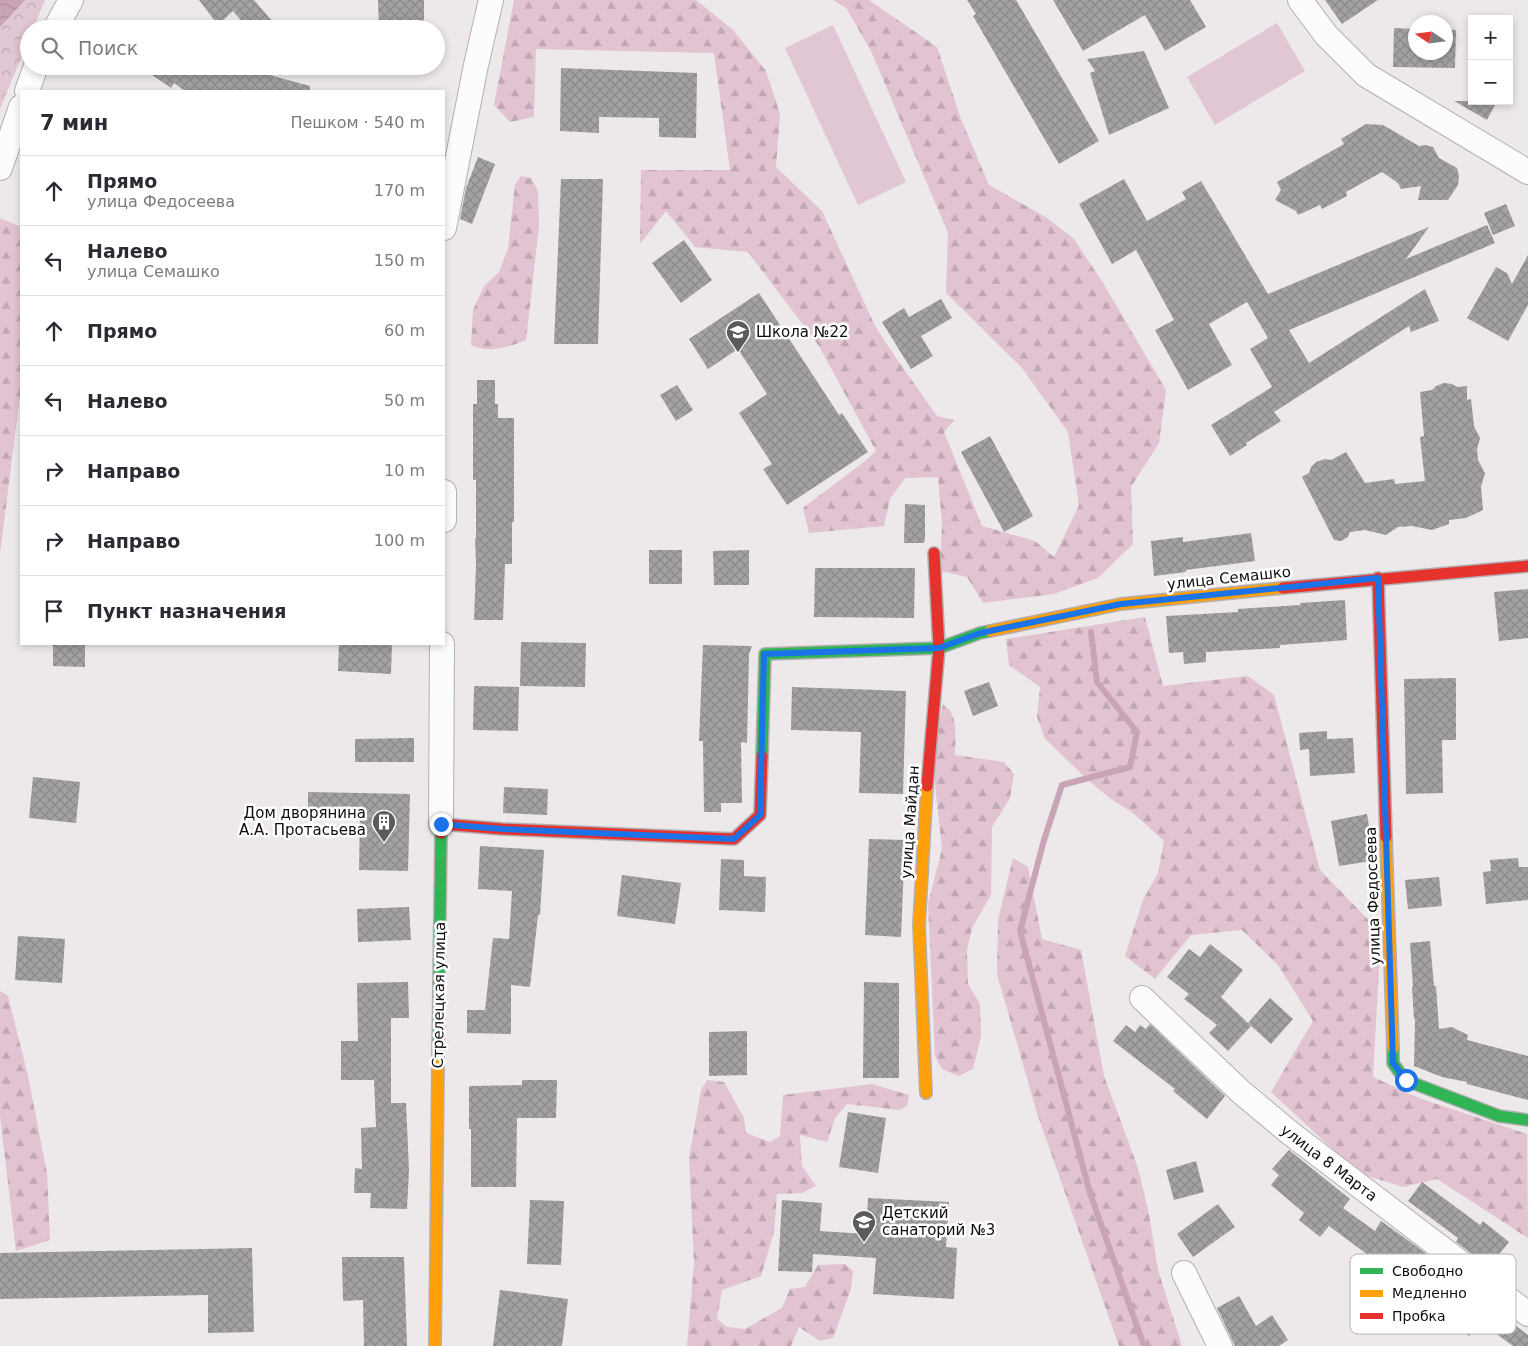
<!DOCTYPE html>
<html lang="ru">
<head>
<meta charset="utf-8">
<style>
	body { margin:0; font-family:"DejaVu Sans",sans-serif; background:#f2f2f3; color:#2b2b33 }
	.controls { position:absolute; right:15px; top:15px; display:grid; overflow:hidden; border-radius:0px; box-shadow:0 2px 8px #0003 }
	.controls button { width:45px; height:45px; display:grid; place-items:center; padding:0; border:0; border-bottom:1px solid #e1e1e2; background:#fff; color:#2b2b33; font:25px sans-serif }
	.compass { position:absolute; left:1408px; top:15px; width:45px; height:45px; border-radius:50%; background:#fff; box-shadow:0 2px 8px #0003; rotate:283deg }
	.stop { position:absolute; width:15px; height:15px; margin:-11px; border:4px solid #1a73e8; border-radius:50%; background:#fff }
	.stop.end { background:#1a73e8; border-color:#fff; box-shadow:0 1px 5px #0008 }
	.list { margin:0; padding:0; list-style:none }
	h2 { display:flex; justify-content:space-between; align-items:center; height:65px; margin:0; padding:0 20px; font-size:21px }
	h2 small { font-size:16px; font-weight:400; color:#7c7c81 }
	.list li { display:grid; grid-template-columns:32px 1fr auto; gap:15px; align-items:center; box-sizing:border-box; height:70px; padding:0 20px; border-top:1px solid #e1e1e2 }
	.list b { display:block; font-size:19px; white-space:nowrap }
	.list p { margin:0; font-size:16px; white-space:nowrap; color:#7c7c81 }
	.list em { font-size:16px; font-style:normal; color:#7c7c81 }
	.icon { flex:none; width:28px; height:28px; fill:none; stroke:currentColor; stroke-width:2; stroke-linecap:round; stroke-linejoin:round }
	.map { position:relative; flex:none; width:1528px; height:1346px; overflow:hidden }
	.search { position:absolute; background:#fff; box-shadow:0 2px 8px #0003; left:20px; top:20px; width:425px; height:55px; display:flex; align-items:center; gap:12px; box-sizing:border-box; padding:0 18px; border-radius:28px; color:#7c7c81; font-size:19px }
	.panel { position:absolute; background:#fff; box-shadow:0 2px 8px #0003; left:20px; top:90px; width:425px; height:555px; border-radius:0px }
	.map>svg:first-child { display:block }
</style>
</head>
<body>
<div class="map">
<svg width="1528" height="1346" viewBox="0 0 1528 1346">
	<defs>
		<pattern id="forest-firs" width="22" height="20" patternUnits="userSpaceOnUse" patternTransform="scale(1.25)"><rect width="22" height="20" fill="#e2c3d2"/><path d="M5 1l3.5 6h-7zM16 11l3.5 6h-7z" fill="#c1a6b3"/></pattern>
		<pattern id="park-crowns" width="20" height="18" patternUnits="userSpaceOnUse" patternTransform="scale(1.25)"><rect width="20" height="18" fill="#e1c6d3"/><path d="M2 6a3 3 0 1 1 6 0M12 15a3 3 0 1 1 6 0" fill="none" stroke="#c0a9b4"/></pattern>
		<pattern id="water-waves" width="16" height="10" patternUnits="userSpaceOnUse" patternTransform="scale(1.25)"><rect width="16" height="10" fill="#c9a4b6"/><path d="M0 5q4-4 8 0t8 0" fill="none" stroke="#ac8c9b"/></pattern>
		<pattern id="building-cross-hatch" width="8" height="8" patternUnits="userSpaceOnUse" patternTransform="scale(1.25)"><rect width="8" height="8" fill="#a4a1a2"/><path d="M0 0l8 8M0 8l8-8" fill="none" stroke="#8c898a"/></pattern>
	</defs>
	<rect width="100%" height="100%" fill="#ede8ea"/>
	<g fill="url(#forest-firs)">
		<path d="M514,0H696L733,30L766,71L780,114L776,167L822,211L875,326L896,358L937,416L954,420L944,432L982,526L1035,541L1054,557L1079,505L1068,432L1022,368L946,293L948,233L871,51L846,8L833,0H869L937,47L961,119L989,185L1047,218L1074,239L1103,283L1166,390L1159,443L1131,487L1133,544L1098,578L1054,594L983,603L967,577L940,571L942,523L938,477L905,478L890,499L884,526L809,533L803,508L865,461L876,451L819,346L748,252L695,247L666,211L640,244L641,170H730L714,53L536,49L534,117L510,122L494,105Z"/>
		<path d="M521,176L531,178L538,191L539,226L526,340C508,347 489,354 471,345L473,310L484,286L499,272L508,249L515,184Z"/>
		<path d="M0,218L21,227V388L0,554Z"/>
		<path d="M1145,617L1163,686L1248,676L1274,695L1320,870L1381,933L1373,1077L1419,1098L1527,1134L1528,1238L1437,1179L1403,1187L1358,1173L1271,1092L1313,1021L1278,965L1242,930L1191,935L1155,979L1125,956L1143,900L1158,873L1164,841L1133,813L1111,799L1089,781L1045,739L1037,717L1040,687L1009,665L1006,639Z"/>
		<path d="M943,704C959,714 955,738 955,755L1004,762L1014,774L1010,798L992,827L991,895L972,928L967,950L968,984L980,1004L981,1036L973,1069L959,1076L942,1069L935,1056L928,903L942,849L932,756Z"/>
		<path d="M1013,858L1028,867L1042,939L1081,950L1104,1076L1138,1168L1149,1214L1158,1270L1182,1346H1119L1037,1113L997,974L998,920Z"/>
		<path d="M0,991L8,996L28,1076L47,1173L50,1240L16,1251L0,1116Z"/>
		<path d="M707,1080L724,1082L744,1118L746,1133L770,1142L780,1136L783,1095L872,1084L909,1095L907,1106L900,1110L847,1104L835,1118L827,1142L800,1135L802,1166L816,1186L802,1193L777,1194L774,1232L761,1276L722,1290L717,1319L727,1327L745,1329L782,1308L790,1289L805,1287L818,1265L845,1264L853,1271L851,1289L833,1338L820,1341L799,1327L791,1346H687L694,1263L689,1158L701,1090Z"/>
	</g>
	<path fill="url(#park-crowns)" d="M0,0H45L33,29H29V39L0,109Z"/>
	<g fill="#e1c6d3">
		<path d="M1277,23L1305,71L1215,125L1187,77Z"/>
		<path d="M833,25L906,182L858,205L785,48Z"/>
	</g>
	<path fill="url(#water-waves)" d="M0,0H25L0,27Z"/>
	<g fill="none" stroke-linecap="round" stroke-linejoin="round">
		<path stroke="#c9a4b6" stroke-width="6" d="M1091,632L1097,682L1137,732L1130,767L1062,785L1044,840L1020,931L1090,1193L1144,1346"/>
	</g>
	<g fill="url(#building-cross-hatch)">
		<path d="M199,0H254L279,29H248L233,11L218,25Z"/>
		<path d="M378,0H424V29H379Z"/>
		<path d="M967,0H1016L1099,141L1059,164L973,16L976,14Z"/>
		<path d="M1053,0H1190L1206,27L1165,51L1145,15L1083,51Z"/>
		<path d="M1325,0H1378L1342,24Z"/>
		<path d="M1394,28L1416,29V52H1446V29L1456,30L1455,68L1393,67Z"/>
		<path d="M1144,51L1169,108L1109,135L1090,73L1095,71L1087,59Z"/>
		<path d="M139,66H249L257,72L262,67L273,76L310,86V91H185L174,83L171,88Z"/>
		<path d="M561,68L697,73L696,138L659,137V118L599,117V133L560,131Z"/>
		<path d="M1454,101H1497L1487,120Z"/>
		<path d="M1366,124L1383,125L1419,146L1426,145L1433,147L1439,158L1457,168L1459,176L1458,185L1448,200H1418L1421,186L1401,189L1398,183L1382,172L1346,192L1347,196L1322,209L1320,205L1298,215L1296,211L1275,200L1281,190L1277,182L1344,144L1341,139Z"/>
		<path d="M478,157L495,164L472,224L460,219L466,188Z"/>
		<path d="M561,179H603L598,344H554Z"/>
		<path d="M1124,179L1147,221L1186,199L1182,192L1201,181L1268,294L1429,227L1406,259L1487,225L1495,243L1289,330L1309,363L1425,289L1439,321L1411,332L1409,326L1274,412L1281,421L1246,443L1247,445L1230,456L1211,425L1272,387L1250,349L1268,338L1247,302L1209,324L1232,365L1188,390L1155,330L1174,320L1136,250L1112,264L1079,204Z"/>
		<path d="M1506,204L1515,226L1493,235L1484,213Z"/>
		<path d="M684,240L712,280L681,303L652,263Z"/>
		<path d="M1528,255V305L1508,341L1467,318L1496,267L1507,273L1512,284Z"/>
		<path d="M759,293L839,415L842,413L868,452L787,505L763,469L772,464L739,413L767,394L738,349L708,369L689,339Z"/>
		<path d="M941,299L952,318L921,336L933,356L911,369L882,322L904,308L909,317Z"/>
		<path d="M477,380H495V404H498V418H514V522H512V564H505L503,620H474L476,564L475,538H476V480H473V404H477Z"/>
		<path d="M1444,383L1452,384L1457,387L1467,386V400L1471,399L1474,426L1480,438L1477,449L1478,460L1485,473L1481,487L1483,510L1466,518L1449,520V524L1432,530L1412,526L1398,527L1386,535L1365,530L1350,532L1348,537L1341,541L1334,540L1302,477L1309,473L1311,467L1316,462L1325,459L1331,460L1346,452L1365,483L1394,479L1395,484L1425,481L1420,437L1424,436L1420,392L1432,390L1436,386Z"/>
		<path d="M677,385L693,410L676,421L660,395Z"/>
		<path d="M990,436L1033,516L1004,532L961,452Z"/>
		<path d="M905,504L925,505V541L923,543H904Z"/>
		<path d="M1251,533L1255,561L1186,570V572L1154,576L1151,541L1183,537V542Z"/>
		<rect x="649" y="550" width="33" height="34"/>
		<path d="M749,550V585H714L713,551Z"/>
		<path d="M815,568H915L914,618L814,617Z"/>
		<path d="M1528,589V638L1499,641L1494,592Z"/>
		<path d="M1345,600L1347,640L1280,645V648L1206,652V662L1184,664L1183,652L1169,653L1166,616L1238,612V609L1300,605V603Z"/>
		<path d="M521,642L586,643L585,687L520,686Z"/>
		<path d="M53,644H85V667L53,666Z"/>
		<path d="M339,644H392L391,674L338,671Z"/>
		<path d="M703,645L752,646L749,654L747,743L741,742L742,803H721V812H704L703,741H699Z"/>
		<path d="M1456,678V740H1442L1443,793L1406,794L1404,679Z"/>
		<path d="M989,682L998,706L973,716L964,691Z"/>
		<path d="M474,686L519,687L518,731L473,730Z"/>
		<path d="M792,687L906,691L903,794L859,793L861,732L791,730Z"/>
		<path d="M1327,731V739L1353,738L1355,773L1310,776L1309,749L1300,750L1299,733Z"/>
		<path d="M414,738V762H355V739Z"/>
		<path d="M33,777L80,782L76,823L29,818Z"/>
		<path d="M504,787L548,789L547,815L503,813Z"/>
		<path d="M308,792L410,794L408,871L359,870L360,815L308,813Z"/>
		<path d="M1367,814L1370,832L1371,861L1339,866L1331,821Z"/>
		<path d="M869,839L905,840L901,937L865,935Z"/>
		<path d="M480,846L544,850L540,915H538L530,987L511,985V1034L467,1033V1010H485L493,938L509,939L512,891L478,889Z"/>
		<path d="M1518,858L1519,867H1528V900L1486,904L1483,872L1491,871L1490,860Z"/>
		<path d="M721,859L744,860V876L766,877L765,912L719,910Z"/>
		<path d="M622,875L681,883L675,924L617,916Z"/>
		<path d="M1439,877L1442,906L1408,909L1405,880Z"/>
		<path d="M409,907L411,940L358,942L357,909Z"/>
		<path d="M18,936L65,939L62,983L15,980Z"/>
		<path d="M1430,941L1434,986H1436L1439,1029L1452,1027L1468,1035L1467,1040L1528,1056V1100L1467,1084V1082L1442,1077L1414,1066L1415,1019H1414L1412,987H1413L1410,943Z"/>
		<path d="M1210,944L1243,970L1221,997L1251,1026L1228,1051L1209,1033L1217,1025L1184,999L1189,994L1167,977L1189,949L1200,957Z"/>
		<path d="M408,982L409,1018H391V1103H406L409,1170L407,1209L370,1208L371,1193H354L355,1168L362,1169L361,1128L376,1127L374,1080H341V1041H358L357,983Z"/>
		<path d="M864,982L899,983V1078H863Z"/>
		<path d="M1270,998L1293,1019L1271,1044L1248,1023Z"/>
		<path d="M1150,1024L1225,1096L1207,1119L1173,1091L1175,1089L1113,1041L1126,1025L1135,1032L1140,1025L1146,1029Z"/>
		<path d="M747,1031V1075L709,1076V1032Z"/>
		<path d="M522,1080H557L556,1118H517L516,1187H471V1129H469V1086L522,1085Z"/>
		<path d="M848,1112L886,1118L878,1173L839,1167Z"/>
		<path d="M1289,1150L1350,1199L1343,1208L1375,1231L1381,1221L1416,1246L1505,1314L1503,1316L1528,1335V1346H1513L1491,1330L1489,1333L1479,1325L1469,1336L1447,1319L1454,1310L1414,1282L1411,1287L1329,1226L1320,1237L1299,1220L1304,1213L1271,1185L1279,1175L1272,1169Z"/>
		<path d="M1196,1161L1204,1192L1174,1200L1166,1170Z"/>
		<path d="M1422,1182L1480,1225L1483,1221L1509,1242L1489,1267L1456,1242L1458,1238L1408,1201Z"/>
		<path d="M868,1198L949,1202L946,1247L957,1248L954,1299L873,1294L876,1258L813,1254L812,1272L778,1271L782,1200L822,1203L820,1231L866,1234Z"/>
		<path d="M530,1200L564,1201L561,1265L527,1264Z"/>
		<path d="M1218,1204L1235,1227L1193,1257L1177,1234Z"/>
		<path d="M252,1248L254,1332L208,1333V1295L0,1299V1253Z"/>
		<path d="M342,1257H404L407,1346H364L363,1300L343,1301Z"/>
		<path d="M500,1290L568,1299L562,1346H493Z"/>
		<path d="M1239,1296L1256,1326L1272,1315L1288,1340L1279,1346H1235L1217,1308Z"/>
	</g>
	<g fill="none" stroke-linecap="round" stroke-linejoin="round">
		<g stroke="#b3afb1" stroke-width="26">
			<g id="street">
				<path d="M1300,0L1326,35L1366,75L1528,172"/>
				<path d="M55,29L71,0"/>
				<path d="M27,91L36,66"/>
				<path d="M0,168L21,107"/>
				<path d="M444,228L476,65L491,0"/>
				<path d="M444,492V520"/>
				<path d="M441,824L442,644"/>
				<path d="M1142,998L1241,1092L1290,1133L1528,1314"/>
				<path d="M1184,1273L1220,1346"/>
			</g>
		</g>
		<g stroke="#b3afb1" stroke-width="14">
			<g id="fast">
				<path d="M762,756L765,654L939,648L980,633L990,631"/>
				<path d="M1393,1048V1063L1405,1080L1499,1116L1528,1120"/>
				<path d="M438,1064L441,833"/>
			</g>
		</g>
		<g stroke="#b3afb1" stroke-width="14">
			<g id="slow">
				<path d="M990,631L1121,604L1283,588"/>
				<path d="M1386,837L1393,1048"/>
				<path d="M926,1093L919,925L927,786"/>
				<path d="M435,1346L438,1064"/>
			</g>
		</g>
		<g stroke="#b3afb1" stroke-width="14">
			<g id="jam">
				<path d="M1378,578L1386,837"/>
				<path d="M1283,588L1528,566"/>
				<path d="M927,786L939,648L934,553"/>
				<path d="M441,833V824L502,829L734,839L760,815L762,756"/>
			</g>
		</g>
		<use href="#street" stroke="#fcfcfc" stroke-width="24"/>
		<use href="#fast" stroke="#30b455" stroke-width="11"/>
		<use href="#slow" stroke="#ff9f0a" stroke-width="11"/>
		<use href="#jam" stroke="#e5322d" stroke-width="11"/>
	</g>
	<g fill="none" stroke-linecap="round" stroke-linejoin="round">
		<path stroke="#1a73e8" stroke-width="6" d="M441,824L502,829L734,839L760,815L764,654L939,648L980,633L1121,604L1378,578L1393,1063L1406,1080"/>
	</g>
	<defs>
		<g id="school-pin" transform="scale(1.25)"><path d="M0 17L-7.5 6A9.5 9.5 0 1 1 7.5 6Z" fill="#5d5a5b" stroke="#fff"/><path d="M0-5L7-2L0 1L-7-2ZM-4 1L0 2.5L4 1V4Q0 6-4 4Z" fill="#fff"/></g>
		<g id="building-pin" transform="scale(1.25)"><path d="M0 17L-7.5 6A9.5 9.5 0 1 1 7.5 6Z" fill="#5d5a5b" stroke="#fff"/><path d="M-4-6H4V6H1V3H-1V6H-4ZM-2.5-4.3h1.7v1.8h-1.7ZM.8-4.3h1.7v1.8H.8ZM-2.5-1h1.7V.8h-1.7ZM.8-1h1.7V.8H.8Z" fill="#fff"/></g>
	</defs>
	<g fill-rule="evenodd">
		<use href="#school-pin" x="738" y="332"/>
		<use href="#building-pin" x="384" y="822"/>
		<use href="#school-pin" x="864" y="1222"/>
	</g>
	<g text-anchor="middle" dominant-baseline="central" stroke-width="5" stroke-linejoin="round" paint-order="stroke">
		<g font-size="15" fill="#100d0e" stroke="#fff" text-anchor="start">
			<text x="756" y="332">Школа №22</text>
			<text x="366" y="813" text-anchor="end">Дом дворянина<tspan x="366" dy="17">А.А. Протасьева</tspan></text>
			<text x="882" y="1213">Детский<tspan x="882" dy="17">санаторий №3</tspan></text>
		</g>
		<g font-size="15" fill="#100d0e" stroke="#fff">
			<text transform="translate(1229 578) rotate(-6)">улица Семашко</text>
			<text transform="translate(910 822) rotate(-86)">улица Майдан</text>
			<text transform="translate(1373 896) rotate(-92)">улица Федосеева</text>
			<text transform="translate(439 995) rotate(-89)">Стрелецкая улица</text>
			<text transform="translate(1329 1163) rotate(37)">улица 8 Марта</text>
		</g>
	</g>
	<rect x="1350" y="1254" width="166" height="80" rx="8" fill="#fff" stroke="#b7b6b7" stroke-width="1"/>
	<rect x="1360" y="1268" width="23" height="6" fill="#30b455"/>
	<rect x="1360" y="1290" width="23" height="7" fill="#ff9f0a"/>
	<rect x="1360" y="1313" width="23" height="6" fill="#e5322d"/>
	<g font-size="14" fill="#100d0e">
		<text x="1392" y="1276">Свободно</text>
		<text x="1392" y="1298">Медленно</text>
		<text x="1392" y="1321">Пробка</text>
	</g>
</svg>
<div class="controls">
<button>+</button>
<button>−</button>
</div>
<svg class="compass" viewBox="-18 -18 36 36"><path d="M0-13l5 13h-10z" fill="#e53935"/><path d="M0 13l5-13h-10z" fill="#7c7c81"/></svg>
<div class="stop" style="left:1406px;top:1080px"></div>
<div class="stop end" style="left:441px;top:824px"></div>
<div class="search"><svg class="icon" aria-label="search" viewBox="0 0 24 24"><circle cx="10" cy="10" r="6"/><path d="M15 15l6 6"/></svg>Поиск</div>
<section class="panel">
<h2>7 мин<small>Пешком · 540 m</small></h2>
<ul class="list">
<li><svg class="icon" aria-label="ahead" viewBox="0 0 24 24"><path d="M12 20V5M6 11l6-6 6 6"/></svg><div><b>Прямо</b><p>улица Федосеева</p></div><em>170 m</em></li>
<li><svg class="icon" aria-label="left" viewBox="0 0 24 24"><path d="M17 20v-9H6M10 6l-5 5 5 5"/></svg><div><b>Налево</b><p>улица Семашко</p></div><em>150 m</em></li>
<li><svg class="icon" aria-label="ahead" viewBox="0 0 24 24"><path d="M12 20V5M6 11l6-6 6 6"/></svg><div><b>Прямо</b></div><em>60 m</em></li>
<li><svg class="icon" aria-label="left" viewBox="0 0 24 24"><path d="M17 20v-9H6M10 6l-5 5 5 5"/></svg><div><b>Налево</b></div><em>50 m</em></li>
<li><svg class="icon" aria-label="right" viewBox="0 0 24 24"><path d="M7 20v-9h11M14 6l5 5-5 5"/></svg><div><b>Направо</b></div><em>10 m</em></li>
<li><svg class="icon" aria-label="right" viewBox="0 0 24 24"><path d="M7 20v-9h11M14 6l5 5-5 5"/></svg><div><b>Направо</b></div><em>100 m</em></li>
<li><svg class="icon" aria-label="arrive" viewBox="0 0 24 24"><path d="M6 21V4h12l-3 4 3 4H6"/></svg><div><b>Пункт назначения</b></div></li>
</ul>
</section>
</div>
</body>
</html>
